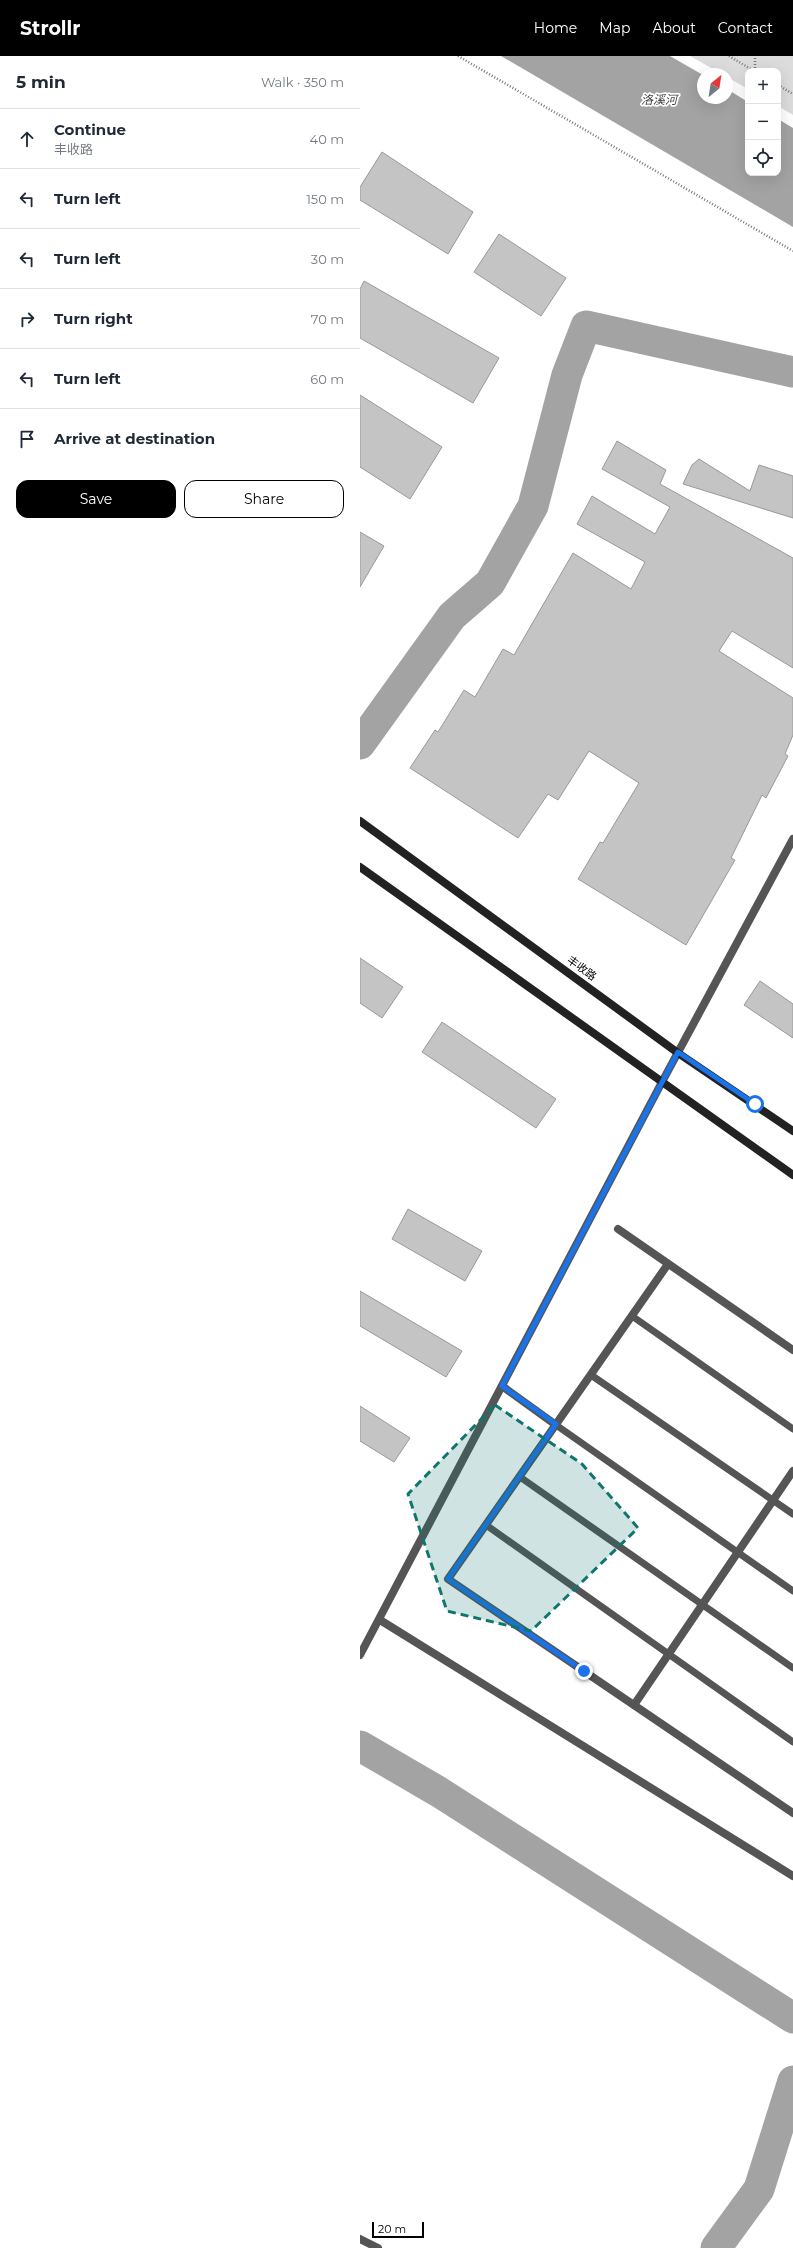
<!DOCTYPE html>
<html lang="en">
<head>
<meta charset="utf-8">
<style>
	body { margin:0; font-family:Montserrat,"Noto Sans SC",sans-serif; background:#f6f6f7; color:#1f2937 }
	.controls { position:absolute; right:12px; top:12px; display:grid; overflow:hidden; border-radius:8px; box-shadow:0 4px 16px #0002 }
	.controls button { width:36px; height:36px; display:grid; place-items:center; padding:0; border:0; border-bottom:1px solid #e0e1e3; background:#fff; color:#1f2937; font:20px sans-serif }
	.compass { position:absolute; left:337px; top:12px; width:36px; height:36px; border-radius:50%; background:#fff; box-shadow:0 4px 16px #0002; rotate:30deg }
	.scale { position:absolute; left:12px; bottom:10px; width:52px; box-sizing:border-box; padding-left:4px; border:2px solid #000; border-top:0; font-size:11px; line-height:14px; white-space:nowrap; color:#000; -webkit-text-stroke:3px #fff; paint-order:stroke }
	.stop { position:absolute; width:12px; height:12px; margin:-9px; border:3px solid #1a73e8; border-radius:50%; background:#fff }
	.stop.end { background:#1a73e8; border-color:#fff; box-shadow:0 1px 4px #0008 }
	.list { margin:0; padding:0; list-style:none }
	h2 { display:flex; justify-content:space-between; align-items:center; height:52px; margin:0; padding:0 16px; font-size:17px }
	h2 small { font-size:13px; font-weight:400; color:#747a83 }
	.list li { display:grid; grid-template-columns:26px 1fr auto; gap:12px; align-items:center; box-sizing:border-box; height:60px; padding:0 16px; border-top:1px solid #e0e1e3 }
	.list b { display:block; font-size:15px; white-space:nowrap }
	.list p { margin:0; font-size:13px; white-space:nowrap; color:#747a83 }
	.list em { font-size:13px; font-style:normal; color:#747a83 }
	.actions { display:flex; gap:8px; padding:12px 16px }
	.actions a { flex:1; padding:9px 0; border:1px solid #000; border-radius:12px; text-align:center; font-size:14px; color:#000 }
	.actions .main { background:#000; color:#fff }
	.icon { flex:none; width:22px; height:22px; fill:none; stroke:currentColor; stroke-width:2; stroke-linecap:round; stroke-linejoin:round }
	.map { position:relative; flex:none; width:433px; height:2192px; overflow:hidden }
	header { display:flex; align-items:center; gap:24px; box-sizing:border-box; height:56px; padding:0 20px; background:#000; color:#fff }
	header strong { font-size:19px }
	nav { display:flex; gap:22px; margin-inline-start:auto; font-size:14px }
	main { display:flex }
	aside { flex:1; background:#fff }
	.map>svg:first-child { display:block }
</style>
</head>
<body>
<header>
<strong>Strollr</strong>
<nav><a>Home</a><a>Map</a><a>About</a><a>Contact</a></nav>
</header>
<main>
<aside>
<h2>5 min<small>Walk · 350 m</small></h2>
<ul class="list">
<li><svg class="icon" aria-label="ahead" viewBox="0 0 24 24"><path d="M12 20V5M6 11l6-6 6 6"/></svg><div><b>Continue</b><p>丰收路</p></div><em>40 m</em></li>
<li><svg class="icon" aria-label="left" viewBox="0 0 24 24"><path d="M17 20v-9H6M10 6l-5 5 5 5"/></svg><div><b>Turn left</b></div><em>150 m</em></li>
<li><svg class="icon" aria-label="left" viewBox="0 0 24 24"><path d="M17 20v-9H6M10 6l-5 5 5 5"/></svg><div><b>Turn left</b></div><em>30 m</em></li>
<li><svg class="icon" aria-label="right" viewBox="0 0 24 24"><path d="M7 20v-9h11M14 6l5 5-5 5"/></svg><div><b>Turn right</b></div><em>70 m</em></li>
<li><svg class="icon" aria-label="left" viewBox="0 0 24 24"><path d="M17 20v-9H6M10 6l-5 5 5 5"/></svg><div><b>Turn left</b></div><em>60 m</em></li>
<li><svg class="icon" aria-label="arrive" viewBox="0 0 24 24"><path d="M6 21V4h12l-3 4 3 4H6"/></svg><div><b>Arrive at destination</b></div></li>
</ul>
<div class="actions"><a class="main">Save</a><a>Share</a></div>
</aside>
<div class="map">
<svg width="433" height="2192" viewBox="0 0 433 2192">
	<rect width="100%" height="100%" fill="#fff"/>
	<path fill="#dcdcdc" d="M330,0H433V59L418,50V15H388V33L367,21V18H362Z"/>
	<path fill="#a3a3a3" d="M141,0H310L343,19V42H367V33L388,46V117H418V63L433,72V171Z"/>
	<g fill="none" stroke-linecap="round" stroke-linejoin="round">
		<g stroke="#a3a3a3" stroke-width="31">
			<path d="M0,688L92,560L130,527L173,450L207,319L226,270L433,316"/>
			<path d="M0,1690L79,1736L433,1962"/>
			<path d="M356,2192L399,2133L433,2025"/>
		</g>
	</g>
	<g fill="#c4c4c4" stroke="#999">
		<path d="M22,96L113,156L88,198L0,144V131Z"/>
		<path d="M139,178L206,222L181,260L114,216Z"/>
		<path d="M4,225L139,302L113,347L0,282V233Z"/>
		<path d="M0,339L82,391L50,443L0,411Z"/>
		<path d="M257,385L306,414L300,428L433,502V612L372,575L359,595L433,642V679L425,698L428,700L406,742L402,739L371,802L375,804L326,889L218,823L240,786L243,787L279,727L229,695L198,744L188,738L158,782L50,712L75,674L78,676L104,634L115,641L143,593L154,599L213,497L271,533L285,506L217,468L232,440L295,478L310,451L242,413Z"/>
		<path d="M339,403L390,435L399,409L433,420V462L323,428L332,409Z"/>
		<path d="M0,476L24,490L0,531Z"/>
		<path d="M0,902L43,931L22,962L0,947Z"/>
		<path d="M400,925L433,948V982L384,949Z"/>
		<path d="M82,966L196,1043L176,1072L62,996Z"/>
		<path d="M48,1153L122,1195L105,1225L32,1183Z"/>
		<path d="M0,1235L102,1295L86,1321L0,1270Z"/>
		<path d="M0,1350L50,1382L34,1406L0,1385Z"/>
	</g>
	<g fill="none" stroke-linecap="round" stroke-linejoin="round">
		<g stroke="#777" stroke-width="2.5" stroke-dasharray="1 2" stroke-linecap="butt">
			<path d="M98,0L433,195"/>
			<path d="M369,0L394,15"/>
			<path d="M395,15V0"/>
			<path d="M418,29L433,38"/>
		</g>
		<g stroke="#555" stroke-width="7">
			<path d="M272,1260L433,1373"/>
			<path d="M231,1319L433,1458"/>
			<path d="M196,1369L433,1535"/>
			<path d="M160,1421L433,1612"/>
			<path d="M126,1469L433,1686"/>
		</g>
		<g stroke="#555" stroke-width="8">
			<path d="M258,1173L433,1294"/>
			<path d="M308,1208L88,1523L433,1757"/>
			<path d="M142,1330L196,1369"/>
			<path d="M20,1564L433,1820"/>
			<path d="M0,1599L302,1026L433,783"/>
			<path d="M274,1649L433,1415"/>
			<path d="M0,2183L18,2192"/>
		</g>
		<g stroke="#222" stroke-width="8">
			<path d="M0,765L318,997L433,1075"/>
			<path d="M0,811L433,1119"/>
		</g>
	</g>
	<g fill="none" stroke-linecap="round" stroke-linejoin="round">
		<path stroke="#1a73e8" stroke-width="5" d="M224,1615L88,1523L196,1368L142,1330L318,996L395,1048"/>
	</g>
	<path fill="#0f766e" fill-opacity="0.2" stroke="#0f766e" stroke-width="3" stroke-dasharray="8 5" stroke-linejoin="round" d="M135,1349L222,1408L278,1472L171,1575L87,1555L48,1438Z"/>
	<g text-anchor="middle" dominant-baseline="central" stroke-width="3.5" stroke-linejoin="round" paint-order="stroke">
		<g font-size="11" fill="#000" stroke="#fff">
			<text transform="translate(222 912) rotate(36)">丰收路</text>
		</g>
		<g font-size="12" font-style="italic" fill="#444" stroke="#fff">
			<text x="299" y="43">洛溪河</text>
		</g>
	</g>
</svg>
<div class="controls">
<button>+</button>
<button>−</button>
<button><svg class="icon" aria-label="locate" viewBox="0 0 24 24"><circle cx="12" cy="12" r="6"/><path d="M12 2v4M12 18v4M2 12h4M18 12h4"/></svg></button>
</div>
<svg class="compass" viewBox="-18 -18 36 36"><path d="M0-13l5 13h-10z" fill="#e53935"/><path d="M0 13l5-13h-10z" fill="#747a83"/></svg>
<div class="scale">20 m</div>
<div class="stop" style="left:395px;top:1048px"></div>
<div class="stop end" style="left:224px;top:1615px"></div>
</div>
</main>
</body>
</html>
